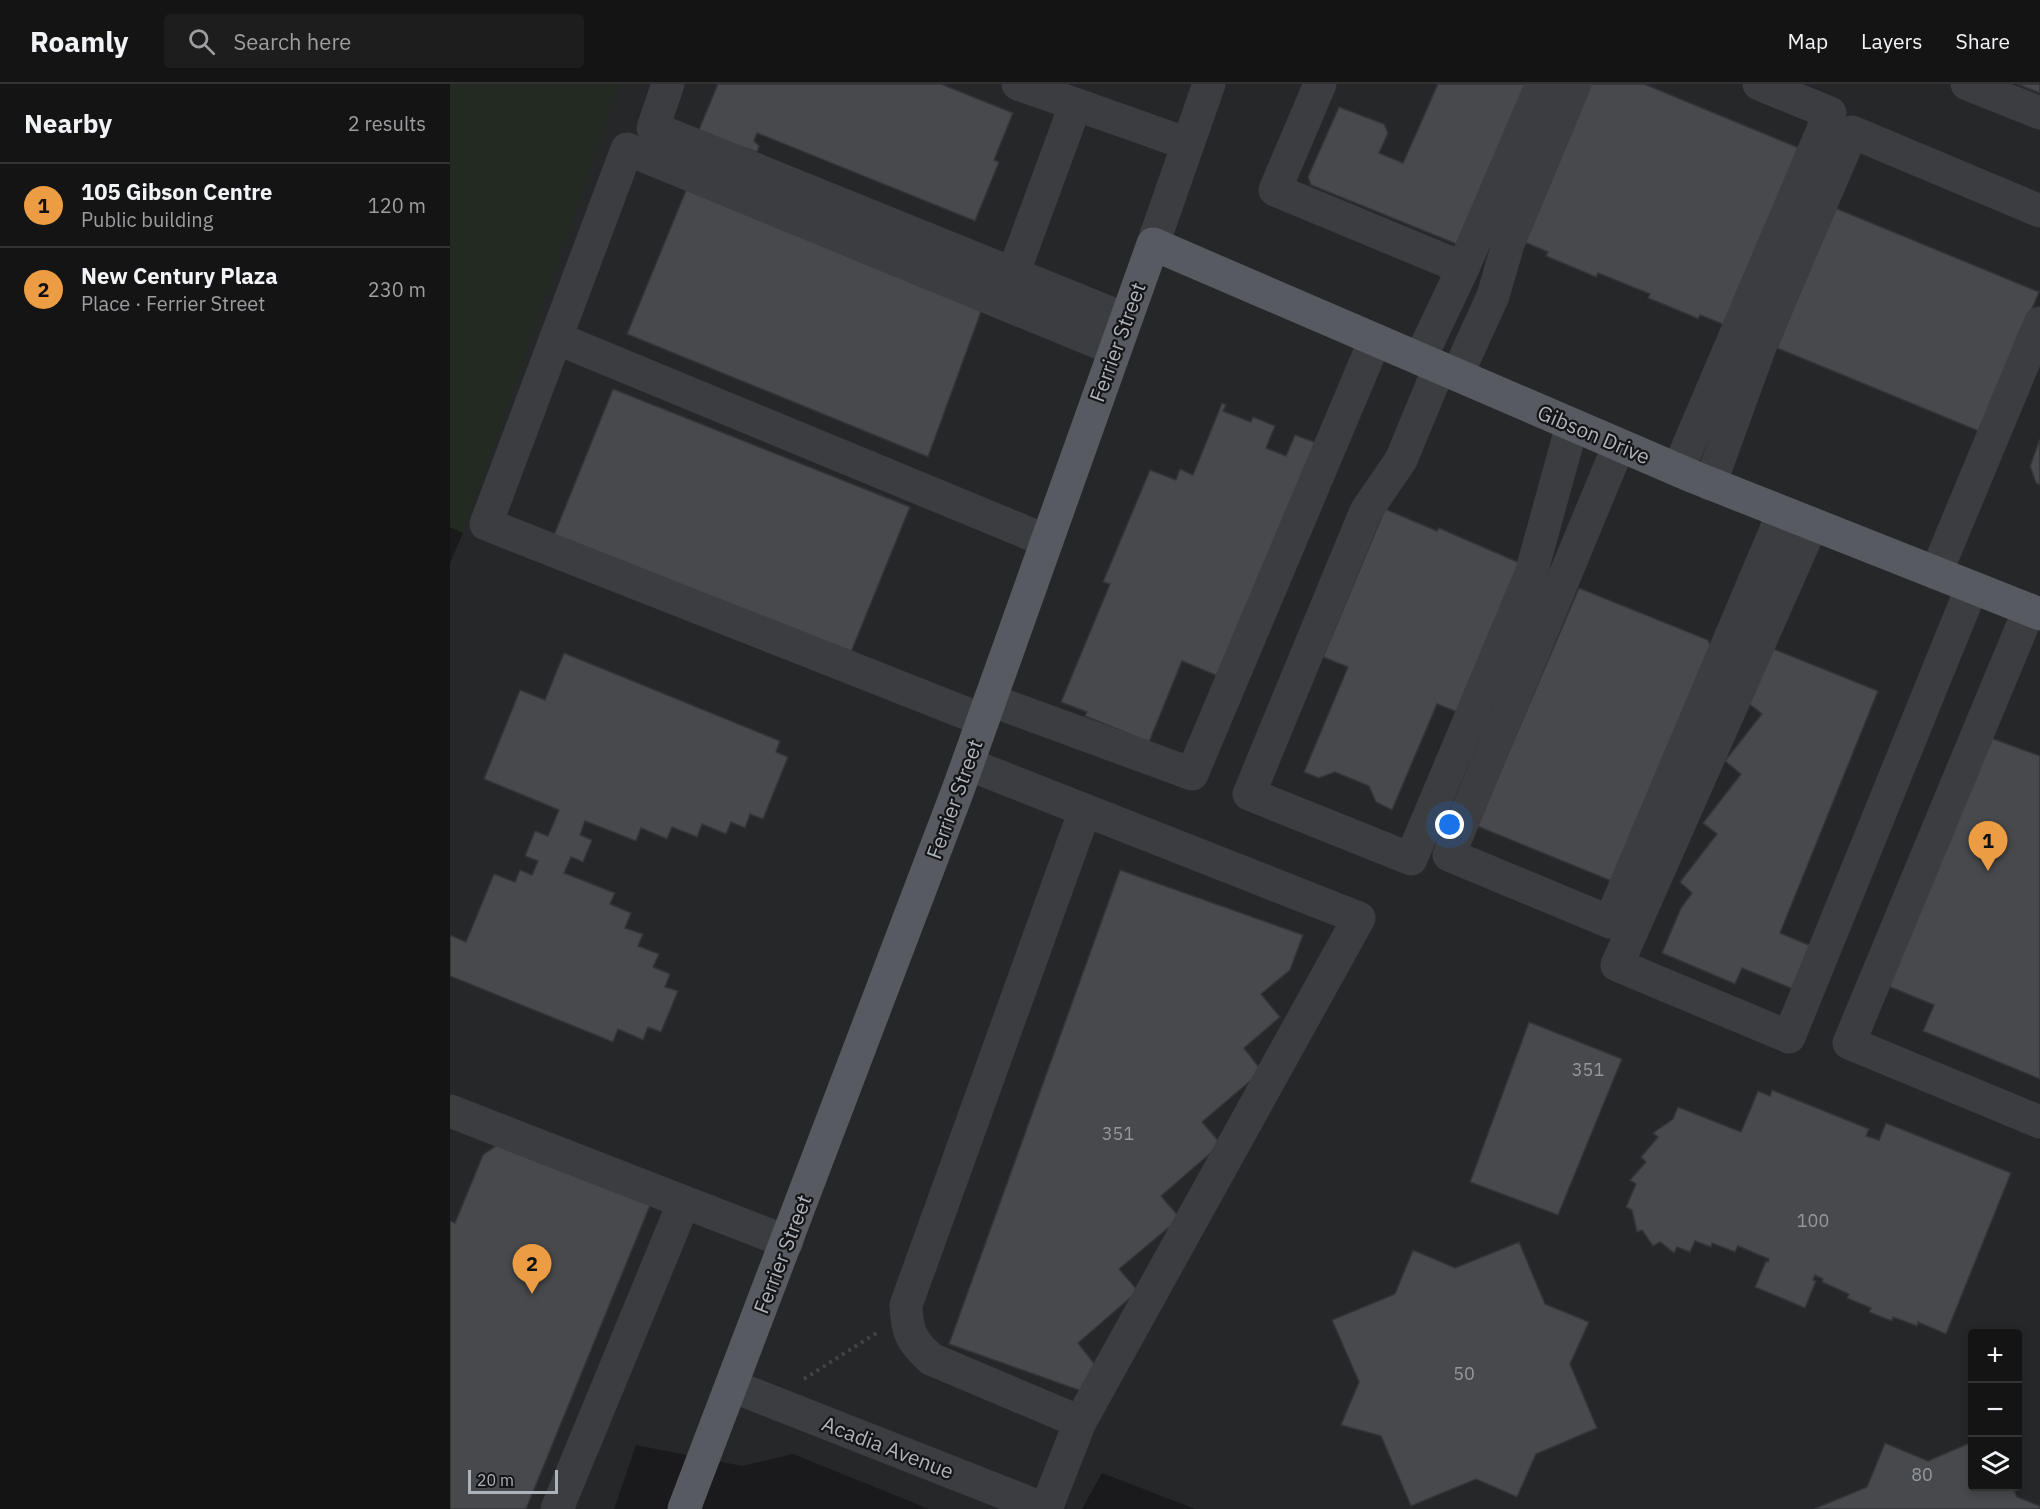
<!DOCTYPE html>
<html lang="en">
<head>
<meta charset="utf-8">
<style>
	body { margin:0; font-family:"IBM Plex Sans",sans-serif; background:#1d1d1e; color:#f1f3f6 }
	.controls { position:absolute; right:18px; bottom:18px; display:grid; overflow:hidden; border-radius:6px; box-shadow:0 3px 9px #0003 }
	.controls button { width:54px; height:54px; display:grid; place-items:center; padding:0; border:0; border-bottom:2px solid #333334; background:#141415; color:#f1f3f6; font:30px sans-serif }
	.scale { position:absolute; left:18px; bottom:15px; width:90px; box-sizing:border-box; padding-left:6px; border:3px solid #adb3bb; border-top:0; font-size:16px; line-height:21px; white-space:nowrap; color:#adb3bb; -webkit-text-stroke:4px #151517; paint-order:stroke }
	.you { position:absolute; left:1000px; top:741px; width:21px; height:21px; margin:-15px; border:4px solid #fff; border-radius:50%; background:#1a73e8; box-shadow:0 0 0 9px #1a73e833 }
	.badge { display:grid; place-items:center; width:39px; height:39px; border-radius:50%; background:#ec9c42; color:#111; font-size:20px; font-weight:700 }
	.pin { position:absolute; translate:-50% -50px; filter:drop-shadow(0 2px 3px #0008) }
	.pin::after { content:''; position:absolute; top:32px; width:21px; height:18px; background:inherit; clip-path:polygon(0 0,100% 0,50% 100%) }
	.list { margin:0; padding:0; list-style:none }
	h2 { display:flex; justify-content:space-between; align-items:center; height:78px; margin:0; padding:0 24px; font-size:26px }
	h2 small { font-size:20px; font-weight:400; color:#9d9ea0 }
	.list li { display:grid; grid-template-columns:39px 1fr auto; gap:18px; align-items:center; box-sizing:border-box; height:84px; padding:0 24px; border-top:2px solid #333334 }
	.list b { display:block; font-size:22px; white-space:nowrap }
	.list p { margin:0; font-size:20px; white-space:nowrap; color:#9d9ea0 }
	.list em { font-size:20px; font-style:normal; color:#9d9ea0 }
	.icon { flex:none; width:33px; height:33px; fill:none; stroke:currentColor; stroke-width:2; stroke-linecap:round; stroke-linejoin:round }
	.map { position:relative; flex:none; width:1590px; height:1425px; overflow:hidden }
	header { display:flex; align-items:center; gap:36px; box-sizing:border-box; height:84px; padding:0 30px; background:#141415; border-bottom:2px solid #333334 }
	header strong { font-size:28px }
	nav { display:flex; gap:33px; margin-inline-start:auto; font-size:21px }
	.search { width:420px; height:54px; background:#1d1d1e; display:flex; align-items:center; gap:15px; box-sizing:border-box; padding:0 21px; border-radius:6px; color:#9d9ea0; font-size:22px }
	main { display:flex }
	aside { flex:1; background:#141415 }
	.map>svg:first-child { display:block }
</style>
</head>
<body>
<header>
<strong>Roamly</strong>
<div class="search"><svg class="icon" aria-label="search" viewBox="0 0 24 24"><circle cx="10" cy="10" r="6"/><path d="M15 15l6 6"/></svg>Search here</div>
<nav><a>Map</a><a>Layers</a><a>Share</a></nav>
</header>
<main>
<aside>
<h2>Nearby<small>2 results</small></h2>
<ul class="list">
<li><span class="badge">1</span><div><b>105 Gibson Centre</b><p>Public building</p></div><em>120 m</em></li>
<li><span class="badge">2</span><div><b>New Century Plaza</b><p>Place · Ferrier Street</p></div><em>230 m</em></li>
</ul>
</aside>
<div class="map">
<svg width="1590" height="1425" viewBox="0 0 1590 1425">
	<rect width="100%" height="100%" fill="#1a1a1c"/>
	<path fill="#262729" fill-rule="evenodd" d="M0,0H1590V1425H745L652,1389L632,1425H479L343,1370L292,1382L186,1361L164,1425H0V479L13,449L0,443ZM1522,1250H1568V1402H1522Z"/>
	<path fill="#222a22" d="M0,0H169L13,449L0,443Z"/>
	<g fill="#47494c" stroke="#343538" stroke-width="1.5">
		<path d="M268,0H491L563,29L544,76L549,78L525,137L307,49L304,57L309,62L307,68L248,48Z"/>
		<path d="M988,0H1077L1009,161L861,101L858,93L889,23L934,40L938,49L929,69L953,79Z"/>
		<path d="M1138,0H1194L1349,64L1275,241L1250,231L1248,235L1242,232L1198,214L1200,210L1148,189L1146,193L1096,172L1098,168L1072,157Z"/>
		<path d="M1567,0H1590V9Z"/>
		<path d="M237,104L532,225L478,373L177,250Z"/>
		<path d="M1385,124L1589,208L1531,348L1327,264Z"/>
		<path d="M163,305L460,423L399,573L104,451Z"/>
		<path d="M772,319L776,321L773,327L801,338L803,333L825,342L816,364L836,372L845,351L867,359L770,593L732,577L699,658L635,632L637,628L611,618L660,500L653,498L700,386L726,396L730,385L743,391Z"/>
		<path d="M1590,355V401L1586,399L1580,382Z"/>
		<path d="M935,425L987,447L989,444L1072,480L1010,629L987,620L942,726L926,718L919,702L885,688L869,694L854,688L898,583L873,573Z"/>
		<path d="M1129,504L1258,556L1261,563L1164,798L1027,742Z"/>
		<path d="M1321,564L1428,607L1330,849L1361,862L1343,905L1292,884L1285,900L1212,869L1231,824L1242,809L1230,798L1267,750L1253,739L1291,690L1275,677L1312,630L1298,619Z"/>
		<path d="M114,569L330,657L326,668L338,673L313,735L300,730L295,744L281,738L276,750L252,740L247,753L222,743L217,755L191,744L186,757L135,737L130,751L142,756L133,778L121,773L114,789L165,809L160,820L181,829L175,844L193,850L188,862L209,870L203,883L220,890L215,903L228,907L211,948L198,943L193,956L168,945L163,958L0,892V851L16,858L44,790L65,798L70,786L82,791L88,777L75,772L85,747L98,752L109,726L34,695L70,606L95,616Z"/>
		<path d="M1541,654L1590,672V995L1473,947L1484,921L1438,902Z"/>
		<path d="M670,786L853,851L840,886L811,910L830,933L794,964L812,987L752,1038L771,1060L711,1112L730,1134L669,1185L688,1207L628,1259L646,1282L637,1309L499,1260Z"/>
		<path d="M1079,938L1172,975L1108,1131L1020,1098Z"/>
		<path d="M1322,1006L1419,1045L1416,1052L1429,1056L1436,1039L1561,1089L1496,1250L1468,1238L1467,1242L1443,1233L1442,1237L1419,1228L1421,1224L1397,1214L1399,1210L1372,1198L1373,1195L1365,1191L1363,1196L1366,1197L1355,1224L1305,1203L1316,1177L1318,1178L1319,1175L1288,1162L1285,1168L1262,1159L1261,1163L1245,1157L1240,1168L1227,1163L1224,1169L1210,1158L1203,1162L1192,1146L1187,1148L1182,1126L1176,1123L1186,1100L1180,1096L1196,1078L1191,1073L1208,1053L1203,1049L1223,1035L1228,1023L1291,1048L1308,1007L1320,1012Z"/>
		<path d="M47,1061L201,1119L76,1425H0V1137L5,1139L33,1071Z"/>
		<path d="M1069,1158L1095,1220L1139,1238L1120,1280L1147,1344L1086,1370L1067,1413L1026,1395L961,1422L931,1352L891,1341L909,1298L882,1236L945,1210L963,1166L1005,1184Z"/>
		<path d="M1522,1358V1402H1562L1567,1413L1590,1422V1425H1364L1417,1403L1435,1359L1478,1377Z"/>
	</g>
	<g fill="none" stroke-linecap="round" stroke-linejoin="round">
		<path stroke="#414448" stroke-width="4" stroke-dasharray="3 4.5" stroke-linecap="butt" d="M354,1295L428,1248"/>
		<g stroke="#3b3d41" stroke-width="33">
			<path d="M218,0L203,44L675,235"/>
			<path d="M568,0L738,60"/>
			<path d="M870,0L825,106L1013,184L1092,0"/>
			<path d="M1517,0L1590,29"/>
			<path d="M703,160L759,0"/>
			<path d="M563,190L625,22"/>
			<path d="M106,254L597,457"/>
			<path d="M970,275L1013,184"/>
			<path d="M989,284L951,376L916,427L799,710L961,775L1081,490L1122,341"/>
			<path d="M1007,291L1043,212L1058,160L1125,0"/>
			<path d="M1169,361L999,771L1160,838L1333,429"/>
			<path d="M1228,386L1380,29L1309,0"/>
			<path d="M1260,400L1311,260L1402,48L1590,127"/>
			<path d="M1362,440L1167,881L1339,953L1522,503"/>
			<path d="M1486,489L1590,239"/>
			<path d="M1579,526L1399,959L1590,1038"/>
			<path d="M540,616L742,690L925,256"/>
			<path d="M533,636L36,440L177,65L664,265"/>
			<path d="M518,680L909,834L630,1338L596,1425"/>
			<path d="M0,1027L337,1158"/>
			<path d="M282,1302L595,1425"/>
			<path d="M630,1338L481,1275C461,1257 457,1248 456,1221L635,726"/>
			<path d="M107,1425L234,1118"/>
		</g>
		<path stroke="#575a60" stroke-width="33" d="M234,1425L508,706L703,160L1244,393L1590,530"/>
	</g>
	<g text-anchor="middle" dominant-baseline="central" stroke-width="4.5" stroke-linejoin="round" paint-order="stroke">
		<g font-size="18" fill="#94989f">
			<text x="1138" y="985">351</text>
			<text x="668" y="1049">351</text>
			<text x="1363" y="1136">100</text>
			<text x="1014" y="1289">50</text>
			<text x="1472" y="1390">80</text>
		</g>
		<g font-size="21" fill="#adb3bb" stroke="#151517">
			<text transform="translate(667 258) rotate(-70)">Ferrier Street</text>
			<text transform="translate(1144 350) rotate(23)">Gibson Drive</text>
			<text transform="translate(504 715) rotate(-70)">Ferrier Street</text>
			<text transform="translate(332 1170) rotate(-69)">Ferrier Street</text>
			<text transform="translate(438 1363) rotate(21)">Acadia Avenue</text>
		</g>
	</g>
</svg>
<div class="controls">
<button>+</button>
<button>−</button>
<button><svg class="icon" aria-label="layers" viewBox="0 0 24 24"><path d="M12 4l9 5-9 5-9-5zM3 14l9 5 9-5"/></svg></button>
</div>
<div class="scale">20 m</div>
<div class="you"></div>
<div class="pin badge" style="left:1538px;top:787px">1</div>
<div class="pin badge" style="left:82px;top:1210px">2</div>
</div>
</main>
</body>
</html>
